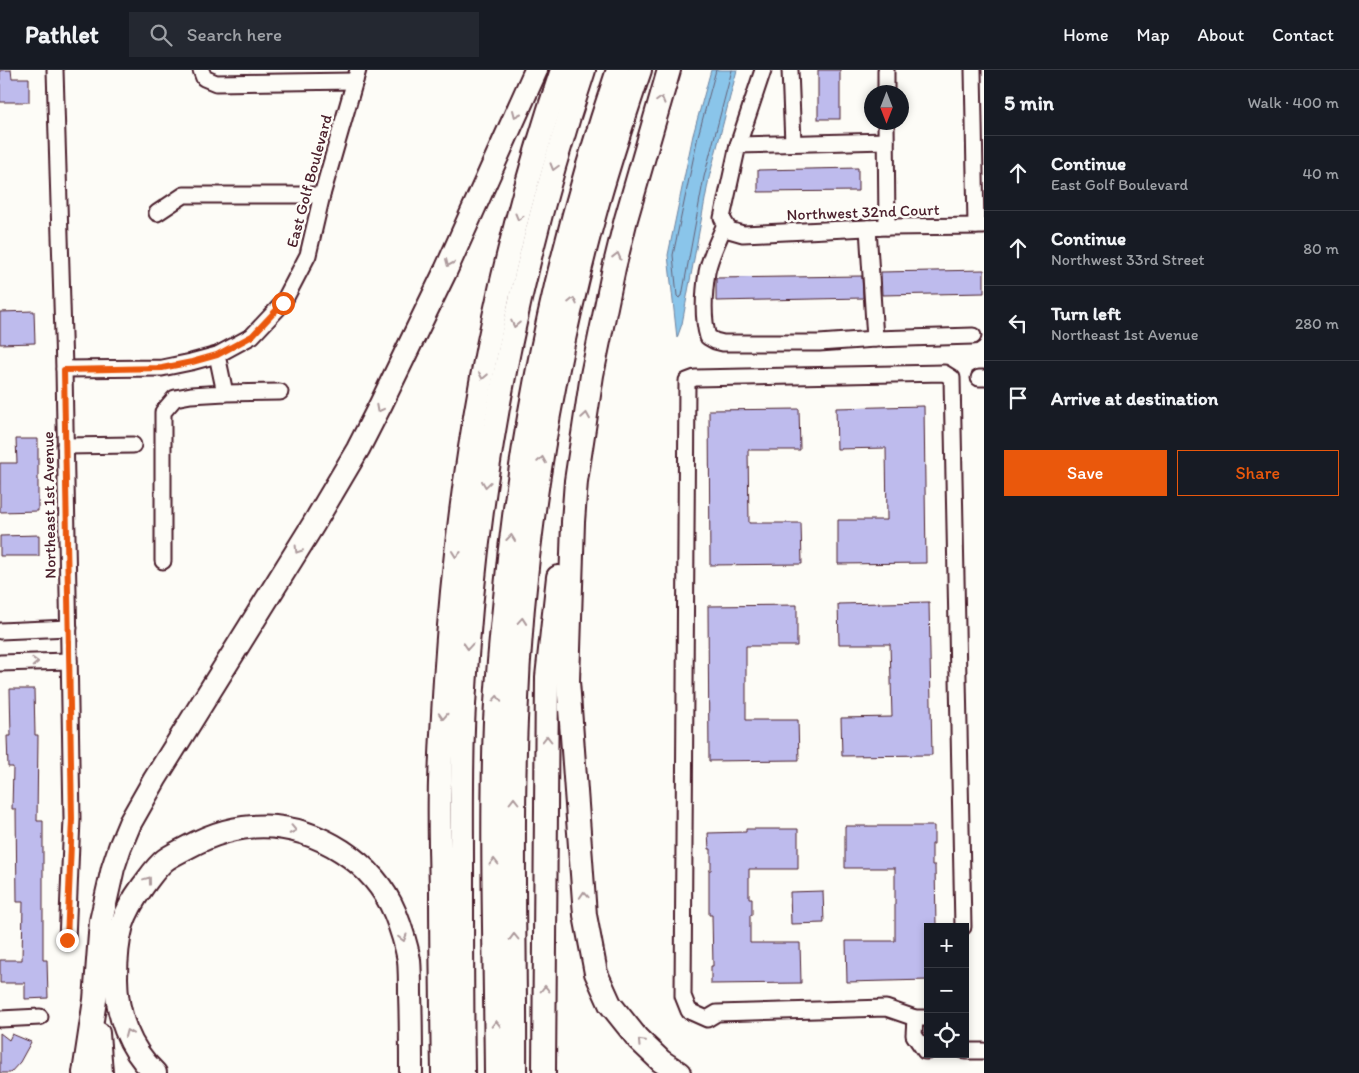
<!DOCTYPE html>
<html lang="en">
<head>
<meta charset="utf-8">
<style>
	body { margin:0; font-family:Itim,sans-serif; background:#242831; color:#f1f3f6 }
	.controls { position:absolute; right:15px; bottom:15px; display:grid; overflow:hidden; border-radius:0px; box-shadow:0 2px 8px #0003 }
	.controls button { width:45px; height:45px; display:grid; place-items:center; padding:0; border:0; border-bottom:1px solid #363941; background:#171b24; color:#f1f3f6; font:25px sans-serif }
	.compass { position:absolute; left:864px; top:15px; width:45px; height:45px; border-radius:50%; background:#171b24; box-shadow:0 2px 8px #0003; rotate:180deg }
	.stop { position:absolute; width:15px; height:15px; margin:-11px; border:4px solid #ea580c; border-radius:50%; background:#fff }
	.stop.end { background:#ea580c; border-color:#fff; box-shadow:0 1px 5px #0008 }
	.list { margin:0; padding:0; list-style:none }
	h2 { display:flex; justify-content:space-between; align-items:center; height:65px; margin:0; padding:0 20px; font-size:21px }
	h2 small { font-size:16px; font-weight:400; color:#9ea1a6 }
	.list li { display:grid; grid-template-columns:32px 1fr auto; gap:15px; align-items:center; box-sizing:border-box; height:75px; padding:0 20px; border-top:1px solid #363941 }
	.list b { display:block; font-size:19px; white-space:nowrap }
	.list p { margin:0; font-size:16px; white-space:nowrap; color:#9ea1a6 }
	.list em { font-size:16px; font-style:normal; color:#9ea1a6 }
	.actions { display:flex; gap:10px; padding:15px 20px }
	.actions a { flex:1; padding:11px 0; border:1px solid #ea580c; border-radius:0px; text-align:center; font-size:18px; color:#ea580c }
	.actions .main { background:#ea580c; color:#fff }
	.icon { flex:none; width:28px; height:28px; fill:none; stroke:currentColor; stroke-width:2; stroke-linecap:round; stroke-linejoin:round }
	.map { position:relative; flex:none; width:984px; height:1003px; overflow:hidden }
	header { display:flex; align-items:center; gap:30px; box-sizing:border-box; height:70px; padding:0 25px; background:#171b24; border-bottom:1px solid #363941 }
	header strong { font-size:24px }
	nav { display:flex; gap:28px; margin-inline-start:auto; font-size:18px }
	.search { width:350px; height:45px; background:#242831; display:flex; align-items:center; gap:12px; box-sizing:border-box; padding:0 18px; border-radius:0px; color:#9ea1a6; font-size:19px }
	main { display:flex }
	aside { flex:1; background:#171b24 }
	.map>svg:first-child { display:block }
</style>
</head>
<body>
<header>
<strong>Pathlet</strong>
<div class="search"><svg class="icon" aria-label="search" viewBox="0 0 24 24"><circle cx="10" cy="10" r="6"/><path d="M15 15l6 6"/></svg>Search here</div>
<nav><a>Home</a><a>Map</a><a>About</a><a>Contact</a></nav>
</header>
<main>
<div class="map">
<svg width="984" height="1003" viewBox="0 0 984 1003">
	<rect width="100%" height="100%" fill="#fdfcf7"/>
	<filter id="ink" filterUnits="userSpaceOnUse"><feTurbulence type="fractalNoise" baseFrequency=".02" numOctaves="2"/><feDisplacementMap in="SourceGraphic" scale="10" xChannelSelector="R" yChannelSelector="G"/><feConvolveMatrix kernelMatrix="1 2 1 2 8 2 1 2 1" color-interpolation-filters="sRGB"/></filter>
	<g filter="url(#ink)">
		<path fill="#8ac5ea" stroke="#70839e" d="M711,0H737L709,108L682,254L677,268L668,185L693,65Z"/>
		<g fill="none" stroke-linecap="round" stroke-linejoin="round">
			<path stroke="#646177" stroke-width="1" d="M716,0L698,66L673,185L677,226L679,228L682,226L704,107L732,0"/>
		</g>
		<g fill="#bebbed" stroke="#4a1f2b">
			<path d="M0,0H11L12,8H29V32H0Z"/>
			<rect x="818" y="0" width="22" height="49"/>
			<path d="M858,98V121L758,122V100Z"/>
			<path d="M984,200V223L882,225L881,202Z"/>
			<path d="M862,206L863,228L716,231V208Z"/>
			<path d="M34,241L35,273L0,274V242Z"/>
			<path d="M924,336L926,493L838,494V450H887L886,378L837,379L836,338Z"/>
			<path d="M799,339L800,380H748L749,453H801L802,494L710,495L709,340Z"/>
			<path d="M16,369H38V441L0,442V393H17Z"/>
			<path d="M39,465V486H0V466Z"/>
			<path d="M929,532L932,685L842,686L841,648L892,647L890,574H839L838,534Z"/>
			<path d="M797,535V576H746V650H798L799,690L709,691L708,536Z"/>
			<path d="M10,619H34L35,665H38L37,751H43V890H47L48,928L25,929V913H0V890H22L23,832H17L16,739H12L13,697H8L7,666H11Z"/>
			<path d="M845,756H934V774H932V795H935L936,857H928V910L847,912L846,871H895V798H845Z"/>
			<path d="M746,759H798V799H749V828H752V845H750V873H800L801,913L711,914V896H713L712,845H709V800H711V779H709L708,763L746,762Z"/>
			<path d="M823,821L824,853L791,854L790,822Z"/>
			<path d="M0,963L9,970L12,964L31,972L20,992L10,1003H0Z"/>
		</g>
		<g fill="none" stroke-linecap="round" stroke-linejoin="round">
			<g stroke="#4a1f2b" stroke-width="19">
				<g id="minor">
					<path d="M55,0L64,299L72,749L67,870"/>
					<path d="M201,0L204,8L216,13L355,11"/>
					<path d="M790,0L793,73"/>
					<path d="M886,0V22"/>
					<path d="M973,0L976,156"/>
					<path d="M886,52L887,157"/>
					<path d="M886,71L738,75L722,148L729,160L743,164L887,157L984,156"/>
					<path d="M738,75L763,0"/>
					<path d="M157,143L184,125H322"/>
					<path d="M725,154C719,169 710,186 707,202C704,222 702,247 708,267L715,271L723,273H819L875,269L973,266"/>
					<path d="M868,158L875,269"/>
					<path d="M64,299L162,298L191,292L217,285L252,266L283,233L308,185L322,125L358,0"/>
					<path d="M979,308H984"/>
					<path d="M225,323L280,322"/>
					<path d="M65,376L133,375"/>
					<path d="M163,491V342L175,328L191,325L225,323L217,285"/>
					<path d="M0,561L69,558"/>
					<path d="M0,593L69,591"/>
					<path d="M915,948L914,965L925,981H928"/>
					<path d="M928,948H915L886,938L717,943L707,949L689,941L683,926L687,311L695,308L944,303L952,308L963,857"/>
					<path d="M0,949L40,947"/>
					<path d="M965,981H984"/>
				</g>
			</g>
			<g stroke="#4a1f2b" stroke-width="26">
				<g id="highway">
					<path d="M669,0L626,149L614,198L592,305L576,411L573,452L568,611L585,845L596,903L610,934L638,969L661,991L679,1003"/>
					<path d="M98,963L101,1003"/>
					<path d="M84,1003L95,930L101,851L113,798L120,777L130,753L155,709L313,455L358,379L381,334L446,200L536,0"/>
					<path d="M155,1003C129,979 116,943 116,908C116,890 117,873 122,855C126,842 135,827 143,816C150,807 156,797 165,790C172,785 181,781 188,777C239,749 292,749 342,781C365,796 384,817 395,843C401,858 406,874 409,890C410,901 410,913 410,924C411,950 411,977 411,1003"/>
					<path d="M443,1003C442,942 441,880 441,819C440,784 439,748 440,712C441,678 443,644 445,610C458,403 495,196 562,0"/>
					<path d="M463,1003C462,935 462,867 462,799C462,744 461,690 464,635C475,420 516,205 584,0"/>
					<path d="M496,1003C495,886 491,768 495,651C497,613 500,576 504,538C520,355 559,174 618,0"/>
					<path d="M515,1003C516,885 511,768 516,650C522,476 551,300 598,132C611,87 625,44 640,0"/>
					<path d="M544,1003L547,607L558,507"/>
				</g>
			</g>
			<use href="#minor" stroke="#fdfcf7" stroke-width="15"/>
			<use href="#highway" stroke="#fdfcf7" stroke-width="22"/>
		</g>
		<defs><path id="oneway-chevron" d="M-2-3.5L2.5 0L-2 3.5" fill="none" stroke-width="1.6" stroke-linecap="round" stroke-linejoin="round" transform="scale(1.25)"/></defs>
		<g stroke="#ac999b">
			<use href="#oneway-chevron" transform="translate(661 30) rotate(-74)"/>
			<use href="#oneway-chevron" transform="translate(516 44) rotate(114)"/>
			<use href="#oneway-chevron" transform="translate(554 97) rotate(106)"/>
			<use href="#oneway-chevron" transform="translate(519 147) rotate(105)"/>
			<use href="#oneway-chevron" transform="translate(617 186) rotate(-76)"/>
			<use href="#oneway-chevron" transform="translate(449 193) rotate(114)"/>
			<use href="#oneway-chevron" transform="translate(573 231) rotate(-77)"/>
			<use href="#oneway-chevron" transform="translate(515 254) rotate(102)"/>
			<use href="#oneway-chevron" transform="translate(483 306) rotate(101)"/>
			<use href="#oneway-chevron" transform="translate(379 339) rotate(118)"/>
			<use href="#oneway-chevron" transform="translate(586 346) rotate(-81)"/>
			<use href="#oneway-chevron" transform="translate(542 390) rotate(-81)"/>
			<use href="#oneway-chevron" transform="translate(486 414) rotate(98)"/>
			<use href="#oneway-chevron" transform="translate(511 468) rotate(-83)"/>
			<use href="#oneway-chevron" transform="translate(298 480) rotate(122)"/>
			<use href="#oneway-chevron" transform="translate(456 484) rotate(96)"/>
			<use href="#oneway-chevron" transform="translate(522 551) rotate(-85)"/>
			<use href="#oneway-chevron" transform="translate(468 576) rotate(94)"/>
			<use href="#oneway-chevron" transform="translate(35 592) rotate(-2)"/>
			<use href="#oneway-chevron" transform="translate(497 629) rotate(-86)"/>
			<use href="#oneway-chevron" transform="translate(443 646) rotate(93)"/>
			<use href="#oneway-chevron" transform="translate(547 669) rotate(-90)"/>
			<use href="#oneway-chevron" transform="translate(514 731) rotate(-90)"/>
			<use href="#oneway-chevron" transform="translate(293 760) rotate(12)"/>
			<use href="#oneway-chevron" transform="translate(494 792) rotate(-90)"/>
			<use href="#oneway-chevron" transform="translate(148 810) rotate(-53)"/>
			<use href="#oneway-chevron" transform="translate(584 825) rotate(-94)"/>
			<use href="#oneway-chevron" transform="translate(514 867) rotate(-91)"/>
			<use href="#oneway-chevron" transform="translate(403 868) rotate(75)"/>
			<use href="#oneway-chevron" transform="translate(545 919) rotate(-90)"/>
			<use href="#oneway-chevron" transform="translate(496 954) rotate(-91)"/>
			<use href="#oneway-chevron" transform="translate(128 963) rotate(-113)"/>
			<use href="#oneway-chevron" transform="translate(641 972) rotate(-133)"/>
		</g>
	</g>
	<g fill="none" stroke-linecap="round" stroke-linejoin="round" filter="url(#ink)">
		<path stroke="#ea580c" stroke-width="6" d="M67,870L72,749L64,300L162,298L192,292L217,285L252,266L283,233"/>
	</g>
	<g text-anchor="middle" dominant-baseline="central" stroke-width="5" stroke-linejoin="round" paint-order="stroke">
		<g font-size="16" fill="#4a1f2b" stroke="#fdfcf7">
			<text transform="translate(309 111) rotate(-75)">East Golf Boulevard</text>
			<text transform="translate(863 142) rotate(-2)">Northwest 32nd Court</text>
			<text transform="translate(49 435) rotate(-91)">Northeast 1st Avenue</text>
		</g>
	</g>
</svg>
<div class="controls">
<button>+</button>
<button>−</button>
<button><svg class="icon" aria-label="locate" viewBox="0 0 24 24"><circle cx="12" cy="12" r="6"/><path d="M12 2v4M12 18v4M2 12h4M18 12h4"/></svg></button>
</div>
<svg class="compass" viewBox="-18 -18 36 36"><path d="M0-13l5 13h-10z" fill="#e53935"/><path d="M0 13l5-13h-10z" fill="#9ea1a6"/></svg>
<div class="stop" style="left:283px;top:233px"></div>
<div class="stop end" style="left:67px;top:870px"></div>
</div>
<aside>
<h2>5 min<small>Walk · 400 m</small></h2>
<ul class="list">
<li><svg class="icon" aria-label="ahead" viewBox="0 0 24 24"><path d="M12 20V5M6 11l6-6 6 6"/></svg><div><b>Continue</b><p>East Golf Boulevard</p></div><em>40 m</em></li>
<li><svg class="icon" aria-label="ahead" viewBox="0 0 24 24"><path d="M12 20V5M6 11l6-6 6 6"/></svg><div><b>Continue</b><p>Northwest 33rd Street</p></div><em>80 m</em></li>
<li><svg class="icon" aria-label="left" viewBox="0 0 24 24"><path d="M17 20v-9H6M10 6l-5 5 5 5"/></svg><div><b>Turn left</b><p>Northeast 1st Avenue</p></div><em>280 m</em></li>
<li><svg class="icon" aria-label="arrive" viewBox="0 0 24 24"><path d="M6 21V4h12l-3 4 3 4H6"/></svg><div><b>Arrive at destination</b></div></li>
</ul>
<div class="actions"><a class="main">Save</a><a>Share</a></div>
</aside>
</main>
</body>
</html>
